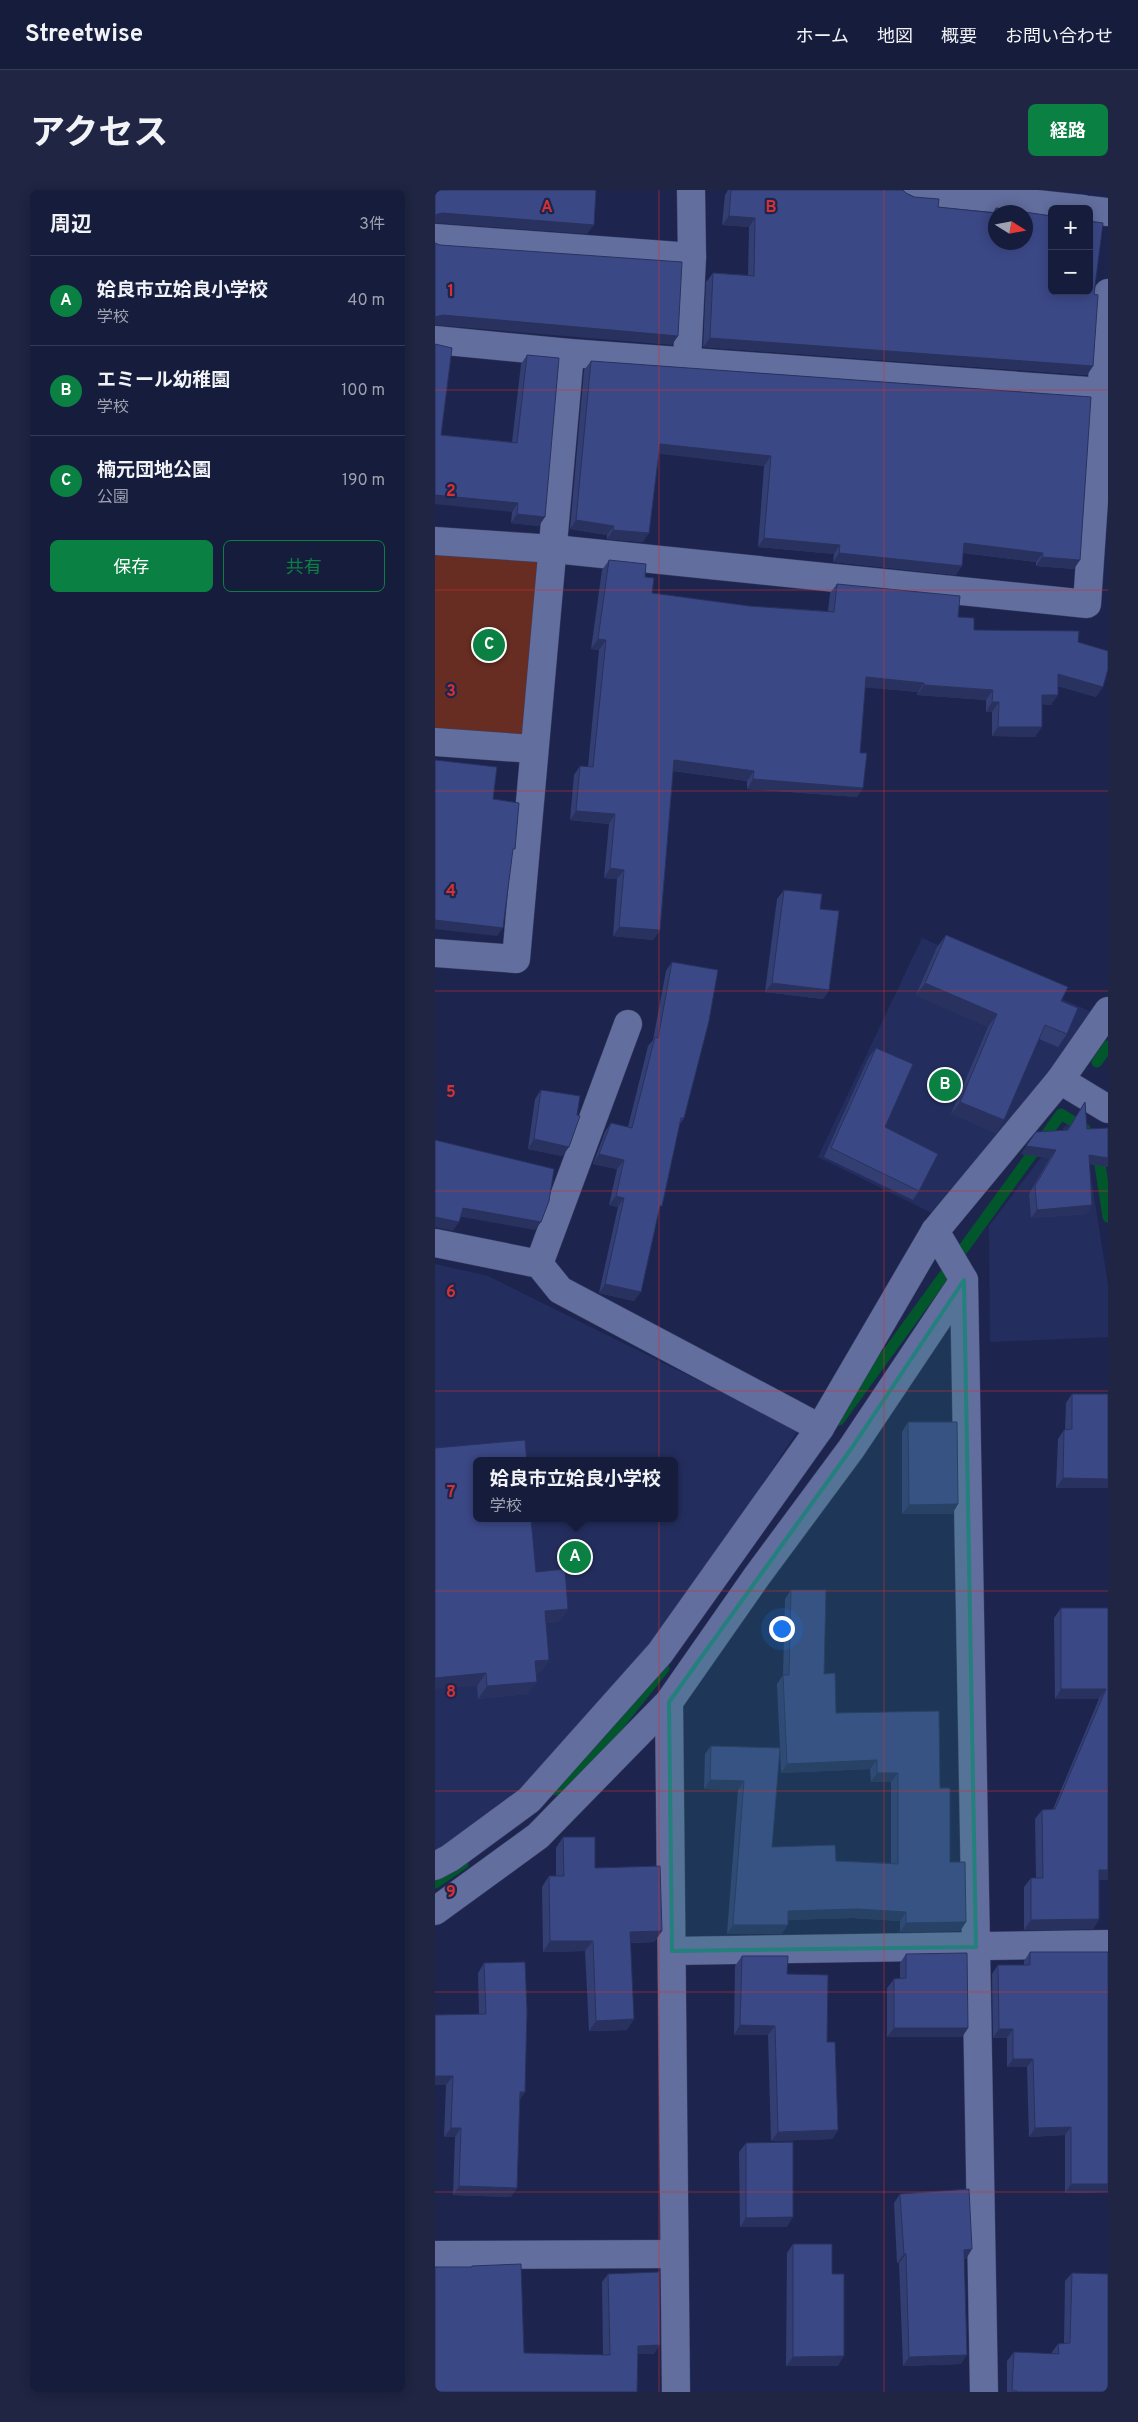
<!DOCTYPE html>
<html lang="ja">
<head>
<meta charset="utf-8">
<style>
	body { margin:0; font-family:Overpass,"Noto Sans JP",sans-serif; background:#1f2542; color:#f1f3f6 }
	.controls { position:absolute; right:15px; top:15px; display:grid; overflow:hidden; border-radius:8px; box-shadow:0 2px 12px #0003 }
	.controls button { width:45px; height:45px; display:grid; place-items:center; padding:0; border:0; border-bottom:1px solid #353a55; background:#161c3b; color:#f1f3f6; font:25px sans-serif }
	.compass { position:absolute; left:553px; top:15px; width:45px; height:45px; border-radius:50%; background:#161c3b; box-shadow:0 2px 12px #0003; rotate:101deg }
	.you { position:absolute; left:346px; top:1438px; width:18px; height:18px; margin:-12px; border:4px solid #fff; border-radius:50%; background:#1a73e8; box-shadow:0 0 0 8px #1a73e833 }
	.badge { display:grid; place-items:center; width:32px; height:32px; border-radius:50%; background:#0b8043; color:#fff; font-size:16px; font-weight:700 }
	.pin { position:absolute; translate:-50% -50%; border:2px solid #fff; box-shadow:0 1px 5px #0006 }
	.popup { position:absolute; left:38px; top:1267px; width:205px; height:65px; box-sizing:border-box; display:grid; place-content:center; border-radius:8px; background:#161c3b; filter:drop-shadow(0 1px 4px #0005); font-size:16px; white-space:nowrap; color:#9ea1af }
	.popup b { font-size:19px; color:#f1f3f6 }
	.popup::after { content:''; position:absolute; left:50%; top:100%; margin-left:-10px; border:10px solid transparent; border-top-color:#161c3b }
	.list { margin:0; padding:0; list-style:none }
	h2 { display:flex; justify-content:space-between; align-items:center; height:65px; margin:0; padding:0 20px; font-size:21px }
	h2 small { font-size:16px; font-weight:400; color:#9ea1af }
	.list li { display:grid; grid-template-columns:32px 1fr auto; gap:15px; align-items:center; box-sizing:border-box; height:90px; padding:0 20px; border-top:1px solid #353a55 }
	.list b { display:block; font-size:19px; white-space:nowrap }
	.list p { margin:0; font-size:16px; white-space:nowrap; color:#9ea1af }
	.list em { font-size:16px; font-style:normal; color:#9ea1af }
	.actions { display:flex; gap:10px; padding:15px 20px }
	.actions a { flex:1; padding:11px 0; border:1px solid #0b8043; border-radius:8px; text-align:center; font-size:18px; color:#0b8043 }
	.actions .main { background:#0b8043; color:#fff }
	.map { position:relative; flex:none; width:673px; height:2202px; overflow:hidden; border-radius:8px }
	header { display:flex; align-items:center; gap:30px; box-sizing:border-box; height:70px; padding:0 25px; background:#161c3b; border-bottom:1px solid #353a55 }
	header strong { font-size:24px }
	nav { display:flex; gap:28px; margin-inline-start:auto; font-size:18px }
	.intro { display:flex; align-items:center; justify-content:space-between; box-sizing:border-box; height:120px; padding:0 30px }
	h1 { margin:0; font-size:35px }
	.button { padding:12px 22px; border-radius:8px; background:#0b8043; color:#fff; font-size:18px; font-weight:700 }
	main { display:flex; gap:30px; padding:0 30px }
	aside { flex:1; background:#161c3b; border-radius:8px; box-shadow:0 2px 12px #0003 }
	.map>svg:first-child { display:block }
</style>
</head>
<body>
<header>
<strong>Streetwise</strong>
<nav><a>ホーム</a><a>地図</a><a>概要</a><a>お問い合わせ</a></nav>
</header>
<div class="intro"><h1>アクセス</h1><a class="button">経路</a></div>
<main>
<aside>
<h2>周辺<small>3件</small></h2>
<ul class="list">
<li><span class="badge">A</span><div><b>姶良市立姶良小学校</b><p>学校</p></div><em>40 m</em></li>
<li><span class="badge">B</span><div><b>エミール幼稚園</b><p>学校</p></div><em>100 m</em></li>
<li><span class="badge">C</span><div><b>楠元団地公園</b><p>公園</p></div><em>190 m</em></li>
</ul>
<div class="actions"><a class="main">保存</a><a>共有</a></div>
</aside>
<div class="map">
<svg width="673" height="2202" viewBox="0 0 673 2202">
	<rect width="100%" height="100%" fill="#1d254f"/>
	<g fill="#242e5e" fill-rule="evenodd">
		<path d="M487,748L659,823L501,1025L383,967Z"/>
		<path d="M631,935L649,943L673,1095V1147L555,1152L554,1036Z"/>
		<path d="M0,1074L53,1086L363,1240L247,1416L153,1532L93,1596L13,1655L0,1662ZM41,1271H239V1328H41Z"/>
	</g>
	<path fill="#672d22" d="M0,351L119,359L98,559L0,552Z"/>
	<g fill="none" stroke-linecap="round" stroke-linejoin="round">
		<g stroke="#01572b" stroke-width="11">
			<path d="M662,872L673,856"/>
			<path d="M663,962L673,1027"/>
			<path d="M404,1230L626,924L650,939"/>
			<path d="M120,1600L174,1547L229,1478"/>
			<path d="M0,1693L28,1674"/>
		</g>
		<g stroke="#3a3e63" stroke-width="29">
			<g id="minor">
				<path d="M474,0L648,19"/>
				<path d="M654,20L673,22"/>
				<path d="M0,48L257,67"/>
				<path d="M0,150L135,163L667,202"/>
				<path d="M252,171L257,67L256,0"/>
				<path d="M0,351L119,359L652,414L673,103"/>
				<path d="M0,552L98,559"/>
				<path d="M0,763L81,769L135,163"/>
				<path d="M625,890L673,919"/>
				<path d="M500,1041L529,1090L549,2202"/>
				<path d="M0,1053L104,1074L125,1100L385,1238"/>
				<path d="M104,1074L193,834"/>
				<path d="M234,1512L241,2202"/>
				<path d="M0,1676L15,1668L94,1610L225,1463L385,1238L500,1041L625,890L673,821"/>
				<path d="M0,1721L103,1646L234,1512L322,1386L416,1259L529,1090"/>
				<path d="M237,1761L673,1754"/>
				<path d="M0,2065L239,2064"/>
			</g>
		</g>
		<use href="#minor" stroke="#626e9e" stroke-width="28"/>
	</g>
	<g fill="#333e73" fill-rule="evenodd">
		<path d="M293,0H468L471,3L503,17L558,22L561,18L659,104L658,176L652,185L268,157L271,92L278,83L313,85L314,37L287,35L290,5Z"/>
		<path d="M92,165L104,336L76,333L77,322L6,245L77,252L86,174Z"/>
		<path d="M156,171L656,207L639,379L601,376V372L528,363L521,385L398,372L399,364L323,357L329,276L224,263L208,352L172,349V345L135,339L149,180Z"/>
		<path d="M174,370L210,387L217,403L314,416L393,421L395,403L402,394L523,427L539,440L643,452L661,507L623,496L616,515L607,514L600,547L557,546V522H551V510L482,505L483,502L430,497L425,563L428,598L422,607L312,599V591L238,581L225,740L218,750L178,746L182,689L169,688L174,634L135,630L139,585L145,576L153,577L164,460L156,459L167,380Z"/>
		<path d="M349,700L385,719L394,800L388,809L330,802L342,709Z"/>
		<path d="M511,745L626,811L632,844L623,857L604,849L561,943L516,924L553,837L481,805L502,757Z"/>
		<path d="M237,772L249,928L245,934L223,1021L199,1111L164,1103L183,1017L174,1015L182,979L158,974L170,942L176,933L193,937L213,856L218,850L231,781Z"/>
		<path d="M441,858L450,937L484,1001L478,1010L389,967L434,867Z"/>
		<path d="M106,900L134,957L127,966L93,959L100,909Z"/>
		<path d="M650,912L652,939L673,938V977L654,974L652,1024L596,1028L594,1004L615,968L586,964L632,940Z"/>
		<path d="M637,1204H673V1298H621L623,1249L629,1240H630L631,1213Z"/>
		<path d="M473,1232L523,1314L517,1324H467V1242Z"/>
		<path d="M101,1382L133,1419L124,1432L111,1433L114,1470L105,1482L101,1483L93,1504L43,1509L42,1496Z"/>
		<path d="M356,1400L389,1484L401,1523L505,1598L515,1672L531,1732L525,1741L465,1742V1731L417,1728L353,1730L347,1744H292L303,1600L269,1599L270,1564L276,1556L345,1558L342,1494L348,1485L350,1409ZM345,1559L346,1583L435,1579L436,1592H456V1673L401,1671L337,1657Z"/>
		<path d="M626,1418H673L664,1690V1729L658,1739L589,1740V1697L596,1688H601L600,1629L607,1620L618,1619L664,1509H620L619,1428Z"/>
		<path d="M128,1647L227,1741L219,1752L196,1753L192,1840L154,1841L150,1761L108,1762L107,1697L114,1686H121V1658Z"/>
		<path d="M595,1762L673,2002L630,2003V1945L594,1947L592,1877H572V1848H558L557,1784L563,1775H589V1771Z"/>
		<path d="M471,1764L533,1838L527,1847H452V1798L459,1789L465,1788V1773Z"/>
		<path d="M307,1766L352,1784L392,1852L403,1940L397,1949L336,1951L333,1845H299L300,1776Z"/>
		<path d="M49,1773L90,1902L84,1910L76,2007L18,2005L20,1947H9L11,1895H0V1825L44,1824L43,1783Z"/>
		<path d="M311,1953L352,2037H305L304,1962Z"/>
		<path d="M465,2004L531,2069H529L526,2174L468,2176L464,2073H462L459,2013Z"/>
		<path d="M358,2054L397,2084L403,2176H351L352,2063Z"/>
		<path d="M37,2076L89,2163L168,2165L167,2092L173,2084L219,2164H203L0,2202L36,2077Z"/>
		<path d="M637,2083L673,2202H572V2171L579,2162L617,2164V2162L623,2154L629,2153L630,2091Z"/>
	</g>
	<g fill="#29325e">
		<path d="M7,23L159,35L152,44L0,33V25Z"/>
		<path d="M294,26L320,28L314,37L287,35Z"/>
		<path d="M8,125L243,146L237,155L0,135V127Z"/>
		<path d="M275,148L658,176L652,185L268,157Z"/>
		<path d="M225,254L336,266L329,276L218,263Z"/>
		<path d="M0,305L83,313L77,322L0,314Z"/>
		<path d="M82,324L110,327L104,336L76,333Z"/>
		<path d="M141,330L179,336L172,345L135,339Z"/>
		<path d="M178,340L214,343L208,352L172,349Z"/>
		<path d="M329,348L405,355L399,364L323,357Z"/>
		<path d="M529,353L608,363L601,372L523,362Z"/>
		<path d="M404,363L527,376L521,385L398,372Z"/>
		<path d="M607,367L645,370L639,379L601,376Z"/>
		<path d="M163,449L171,450L164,460L156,459Z"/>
		<path d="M623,484L668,497L661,507L617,494Z"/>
		<path d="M431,487L489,493L483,502L424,497Z"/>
		<path d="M489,495L558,500L551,510L482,505Z"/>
		<path d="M607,505H623L616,515L601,514Z"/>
		<path d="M557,512H564L557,522H551Z"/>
		<path d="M563,537H607L600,547L557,546Z"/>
		<path d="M239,570L319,581L312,591L232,580Z"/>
		<path d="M318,589L428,598L422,607L312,599Z"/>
		<path d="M141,621L180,624L174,634L135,630Z"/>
		<path d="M175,678L189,680L182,689L169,688Z"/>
		<path d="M0,730L68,738L62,746L0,739Z"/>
		<path d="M184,737L225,740L218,750L178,746Z"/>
		<path d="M337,793L394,800L388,809L330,802Z"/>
		<path d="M490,793L562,824L553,837L481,805Z"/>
		<path d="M525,912L569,930L561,943L516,924Z"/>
		<path d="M99,949L134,957L127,966L93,959Z"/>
		<path d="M591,956L621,960L615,968L586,964Z"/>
		<path d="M164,964L189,970L182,979L158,974Z"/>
		<path d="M654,965L673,968V977L648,973Z"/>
		<path d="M181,1006L189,1008L183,1017L174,1015Z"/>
		<path d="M657,1015L652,1024L596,1028L602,1020Z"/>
		<path d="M28,1018L106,1032L100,1040L22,1026Z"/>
		<path d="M0,1027L24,1032L18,1041L0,1037Z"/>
		<path d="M170,1094L206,1102L199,1111L164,1103Z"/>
		<path d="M628,1288L673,1289V1298H621Z"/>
		<path d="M523,1314L517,1324H467L474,1315Z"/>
		<path d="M133,1419L124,1432L101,1434L110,1421Z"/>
		<path d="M114,1470L105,1482L91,1483L100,1471Z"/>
		<path d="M51,1483L42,1496L0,1499V1488Z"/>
		<path d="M102,1492L93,1504L43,1509L52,1496Z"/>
		<path d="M626,1499H671L664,1509H620Z"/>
		<path d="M442,1570L435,1579L346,1583L352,1574Z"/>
		<path d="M442,1583H463L456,1592H436Z"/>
		<path d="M275,1590L309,1591L303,1600L269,1599Z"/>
		<path d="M664,1680H673V1690H658Z"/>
		<path d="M423,1719L471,1722L465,1731L417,1728L347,1730L353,1721Z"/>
		<path d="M664,1729L658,1739L589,1740L596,1730Z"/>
		<path d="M531,1732L525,1741L465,1742L471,1733Z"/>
		<path d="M298,1735H353L347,1744H292Z"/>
		<path d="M227,1741L219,1752L188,1753L195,1742Z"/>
		<path d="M115,1751H158L150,1761L108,1762Z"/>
		<path d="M199,1829L192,1840L154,1841L161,1831Z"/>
		<path d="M305,1835L340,1836L333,1845H299Z"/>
		<path d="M459,1838H533L527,1847H452Z"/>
		<path d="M564,1839H578L572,1848H558Z"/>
		<path d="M578,1869H598L592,1877H572Z"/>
		<path d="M0,1886H18L11,1895H0Z"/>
		<path d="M85,1902H90L84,1911Z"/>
		<path d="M636,1937L630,1945L594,1947L600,1938Z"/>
		<path d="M16,1938H26L20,1947H9Z"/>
		<path d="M403,1940L397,1949L336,1951L343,1942Z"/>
		<path d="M636,1994H673V2002L630,2003Z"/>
		<path d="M24,1996L82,1998L76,2007L18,2005Z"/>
		<path d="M358,2027L352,2037H305L311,2028Z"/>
		<path d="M537,2059L531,2069H523L529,2060Z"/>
		<path d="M469,2064H471L464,2073H462Z"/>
		<path d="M225,2155L219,2164H197L203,2156Z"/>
		<path d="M532,2165L526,2174L468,2176L474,2167Z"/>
		<path d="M409,2166L403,2176H351L358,2167Z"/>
	</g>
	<g fill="#3b4886" stroke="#29325e" fill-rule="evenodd">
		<path d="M0,0H161L159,35L7,23L0,25Z"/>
		<path d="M296,0H468L471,3L479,7L504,9L503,17L560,23L561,18L617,26V101H654V31L668,33L659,104L663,105L658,176L275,148L278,83L319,86L320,28L294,26ZM560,22H590V52H560Z"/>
		<path d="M0,53L5,55L247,72L243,146L8,125L0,127Z"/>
		<path d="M0,154L17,158L6,245L82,253L92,165L124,168L110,327L82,324L83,313L0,305Z"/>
		<path d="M156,171L656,207L645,370L607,367L608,363L529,353L527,376L404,363L405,355L329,348L336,266L225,254L214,343L178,340L179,336L141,330Z"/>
		<path d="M174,370L211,374L210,387L219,388L217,403L314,416L399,422L402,394L525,406L523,427L539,428V440L644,441L643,452L673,461V479L668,497L623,484V505H607V537H563L564,512H557L558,500L489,495V493L431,487L425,563H432L428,598L318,589L319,581L239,570L225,740L184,737L189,680L175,678L180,624L141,621L145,576L158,577L171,450L163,449Z"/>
		<path d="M0,570L62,577L58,609L84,613L80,659H78L68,738L0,730Z"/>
		<path d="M349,700L387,704L385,719L404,721L394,800L337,793Z"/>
		<path d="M511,745L633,797L626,811L643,818L632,844L610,835L569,930L525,912L562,824L490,793Z"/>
		<path d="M237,772L283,780L274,831L249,928H246L227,1016H225L206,1102L170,1094L189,1008L181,1006L189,970L164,964L176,933L197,938L220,847L223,848Z"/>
		<path d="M441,858L478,874L450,937L503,964L484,1001L396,958Z"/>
		<path d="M106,900L145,906L142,925L145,926L134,957L99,949Z"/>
		<path d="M650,912L652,939L673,938V968L654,965L657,1015L602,1020L600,996L621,960L591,956L601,942L633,940Z"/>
		<path d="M0,950L119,979L114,1011L106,1032L28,1018L24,1032L0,1027Z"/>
		<path d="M637,1204H673V1289L628,1288L629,1240L637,1239Z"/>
		<path d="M473,1232H522L523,1314L474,1315Z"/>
		<path d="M90,1250L92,1271H41V1328H96L101,1382L130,1379L133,1419L110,1421L114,1470L100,1471L102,1492L52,1496L51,1483L0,1488V1258Z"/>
		<path d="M356,1400H391L389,1484L400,1483L401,1523L504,1521L505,1598H515V1672H530L531,1732L471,1733V1722L423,1719L353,1721V1735H298L309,1591L275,1590L276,1556L345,1558L337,1657L400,1655L401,1671L463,1674V1583H442V1570L352,1574L348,1485H354Z"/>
		<path d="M626,1418H673V1680H664V1729L596,1730V1688H608L607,1620L620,1619L671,1499H626Z"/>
		<path d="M128,1647H160V1678L225,1676L227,1741L195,1742L199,1829L161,1831L158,1751H115L114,1686H129Z"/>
		<path d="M595,1762H673V1994H636V1937L600,1938L598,1869H578V1839H564L563,1775H595Z"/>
		<path d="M532,1763L533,1838H459V1789L471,1788V1764Z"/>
		<path d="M307,1766H353L352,1784L393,1785L392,1852H400L403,1940L343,1942L340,1836L305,1835Z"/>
		<path d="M90,1772L92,1821L90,1902H85L82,1998L24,1996L26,1938H16L18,1886H0V1825L51,1824L49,1773Z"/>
		<path d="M358,1952V2027L311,2028V1953Z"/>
		<path d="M534,1999L537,2059L529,2060L532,2165L474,2167L471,2064H469L465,2004Z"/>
		<path d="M358,2054H397V2084H409V2166L358,2167Z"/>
		<path d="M86,2074L89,2163L175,2165L173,2084L224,2082L225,2155L203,2156L202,2202H0V2077H37V2076Z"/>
		<path d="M637,2083L673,2084V2202H582V2201H577L579,2162L624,2164L623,2154L635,2153Z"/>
	</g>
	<path fill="#23807c" fill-opacity="0.2" stroke="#23807c" stroke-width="4" stroke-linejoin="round" d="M529,1090L541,1757L237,1761L234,1512L416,1259Z"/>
	<path fill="none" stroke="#d63132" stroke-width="1" stroke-opacity="0.55" d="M224,0V2202M449,0V2202M0,200H673M0,400H673M0,601H673M0,801H673M0,1001H673M0,1201H673M0,1401H673M0,1601H673M0,1802H673M0,2002H673"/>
	<g font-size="16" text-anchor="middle" font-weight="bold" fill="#d63132" stroke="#1d254f" stroke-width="4.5" stroke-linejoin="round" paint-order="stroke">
		<text x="112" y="22">A</text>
		<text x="336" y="22">B</text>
		<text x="16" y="106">1</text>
		<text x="16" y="306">2</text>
		<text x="16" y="506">3</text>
		<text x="16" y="706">4</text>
		<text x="16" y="907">5</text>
		<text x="16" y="1107">6</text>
		<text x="16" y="1307">7</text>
		<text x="16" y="1507">8</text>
		<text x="16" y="1707">9</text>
	</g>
</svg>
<div class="controls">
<button>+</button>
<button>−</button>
</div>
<svg class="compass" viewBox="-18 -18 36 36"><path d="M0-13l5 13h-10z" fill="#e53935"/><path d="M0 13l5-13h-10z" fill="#9ea1af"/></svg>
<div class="you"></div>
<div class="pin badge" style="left:140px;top:1367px">A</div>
<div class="popup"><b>姶良市立姶良小学校</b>学校</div>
<div class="pin badge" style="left:510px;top:895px">B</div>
<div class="pin badge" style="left:54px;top:455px">C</div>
</div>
</main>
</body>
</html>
